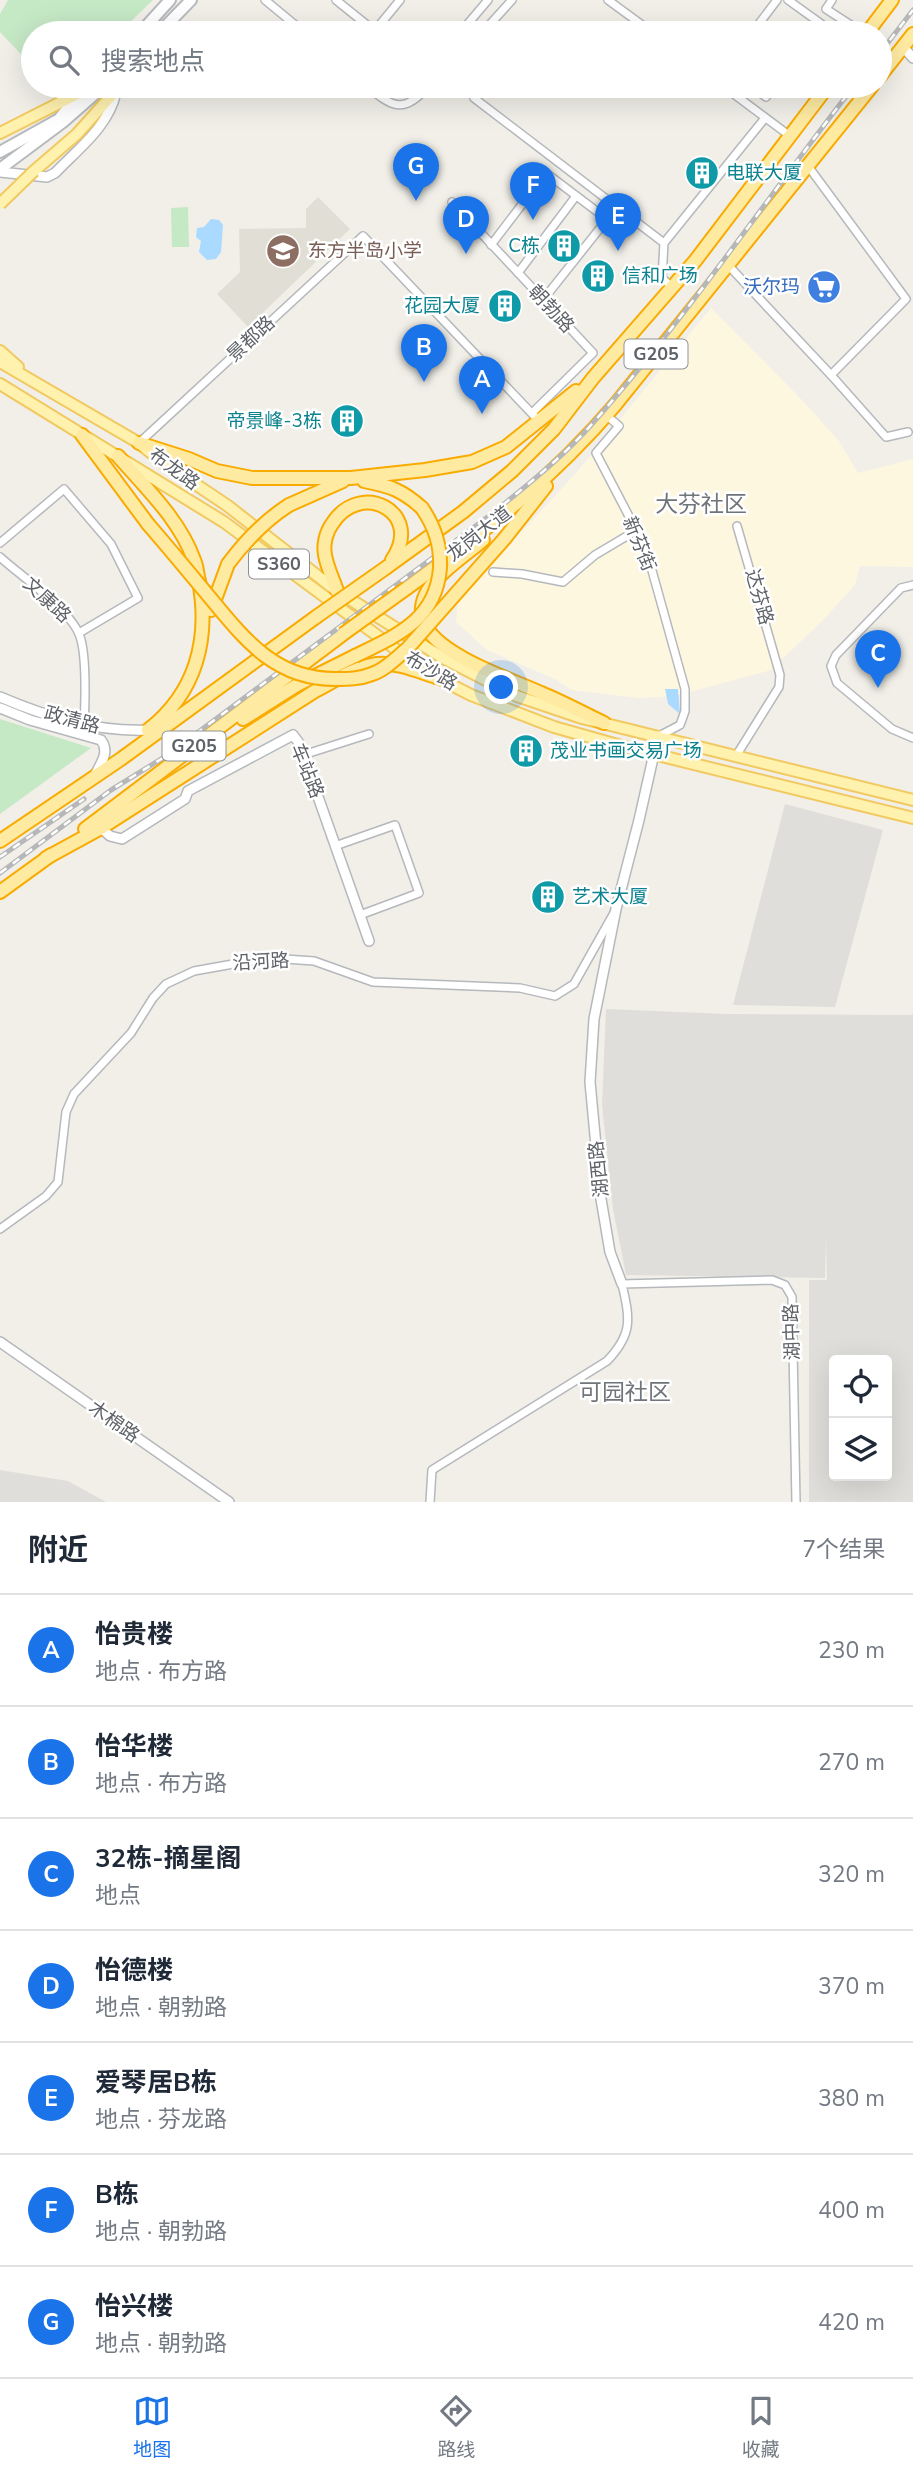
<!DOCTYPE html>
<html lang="zh">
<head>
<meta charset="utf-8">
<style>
	body { margin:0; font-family:"Nunito Sans","Noto Sans SC",sans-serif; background:#f2f2f3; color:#1f2937 }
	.controls { position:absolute; right:21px; bottom:21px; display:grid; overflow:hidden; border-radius:7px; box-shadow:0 7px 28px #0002 }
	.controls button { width:63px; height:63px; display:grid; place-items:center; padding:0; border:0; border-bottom:2px solid #e0e1e3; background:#fff; color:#1f2937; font:35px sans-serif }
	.you { position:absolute; left:502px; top:688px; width:24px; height:24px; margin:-18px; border:5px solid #fff; border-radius:50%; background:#1a73e8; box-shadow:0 0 0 10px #1a73e833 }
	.badge { display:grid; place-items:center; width:46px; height:46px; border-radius:50%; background:#1a73e8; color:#fff; font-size:23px; font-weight:700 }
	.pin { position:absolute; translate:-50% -58px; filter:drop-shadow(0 2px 4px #0008) }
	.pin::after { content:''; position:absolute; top:37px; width:24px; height:21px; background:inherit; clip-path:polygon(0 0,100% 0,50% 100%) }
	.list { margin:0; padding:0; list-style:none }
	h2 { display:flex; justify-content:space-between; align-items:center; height:91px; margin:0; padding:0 28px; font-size:30px }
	h2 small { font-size:23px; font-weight:400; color:#747a83 }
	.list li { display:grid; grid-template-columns:46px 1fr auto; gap:21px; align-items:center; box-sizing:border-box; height:112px; padding:0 28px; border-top:2px solid #e0e1e3 }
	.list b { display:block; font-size:26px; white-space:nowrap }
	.list p { margin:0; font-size:23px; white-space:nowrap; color:#747a83 }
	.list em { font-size:23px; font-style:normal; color:#747a83 }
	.icon { flex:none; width:38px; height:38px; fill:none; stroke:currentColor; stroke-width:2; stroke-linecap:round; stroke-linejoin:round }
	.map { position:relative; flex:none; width:913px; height:1502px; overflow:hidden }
	.search { position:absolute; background:#fff; box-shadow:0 7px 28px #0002; left:21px; right:21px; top:21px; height:77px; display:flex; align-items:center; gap:18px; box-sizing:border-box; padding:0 24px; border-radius:38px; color:#747a83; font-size:26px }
	.sheet { height:875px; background:#fff }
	nav { display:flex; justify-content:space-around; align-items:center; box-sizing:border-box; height:98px; border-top:2px solid #e0e1e3; background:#fff; font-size:19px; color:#747a83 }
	nav a { display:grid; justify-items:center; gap:4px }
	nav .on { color:#1a73e8 }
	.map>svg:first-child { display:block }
</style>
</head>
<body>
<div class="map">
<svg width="913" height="1502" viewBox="0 0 913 1502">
	<rect width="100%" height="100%" fill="#f1efe8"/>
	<path fill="#fef7e0" d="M711,308L800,398L839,441L858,473L913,459V567L860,566L855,585L824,619L771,670L675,696L639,698L572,690L555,679L487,650L456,622L458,601L577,472Z"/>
	<g fill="#e0deda" fill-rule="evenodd">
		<path d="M785,804L883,830L835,1007L733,1005Z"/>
		<path d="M606,1009L727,1014L912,1015L913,1013V1502H809V1280H827L826,1237L825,1278L626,1275L613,1209L602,1105ZM834,1360H887V1476H834Z"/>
		<path d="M0,1470L68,1481L106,1502H0Z"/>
	</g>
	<path fill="#e1ded6" d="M318,197L350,229L248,327L217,294L240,272L239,229L306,228V209Z"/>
	<g fill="#c5e8c5">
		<path d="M8,0H153L129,23L115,33H33V67L0,32V14Z"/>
		<path d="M188,207L189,247H172L171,208Z"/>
		<path d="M0,719L91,748L0,814Z"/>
	</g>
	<g fill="#aadaff">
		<path d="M211,219L219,220L223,225L221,252L216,259L207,260L199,252L201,241L196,237L197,228L204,227Z"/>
		<path d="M665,689H678L680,714L668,704Z"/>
	</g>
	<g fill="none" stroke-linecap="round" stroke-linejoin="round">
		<g stroke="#b5b8bc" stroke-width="10">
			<g id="minor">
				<path d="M265,0L305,33"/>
				<path d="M336,0L377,33"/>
				<path d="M608,0L653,33"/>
				<path d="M788,0L834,33"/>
				<path d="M832,0L826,9L863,33"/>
				<path d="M373,33L400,0"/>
				<path d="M460,33L488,0"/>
				<path d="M482,33L512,0"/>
				<path d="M752,33L777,0"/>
				<path d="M812,33L819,23"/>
				<path d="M367,86C392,107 404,115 428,86"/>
				<path d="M723,86L790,136"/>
				<path d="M752,86L766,97L774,86"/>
				<path d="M474,98L664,243L662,278L672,287"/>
				<path d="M452,202L593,353L532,413"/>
				<path d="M664,243L765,118"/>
				<path d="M491,245L546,173L607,219"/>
				<path d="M728,265L831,375L906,299L808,166"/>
				<path d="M518,273L576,196"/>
				<path d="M543,300L616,208"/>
				<path d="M831,375L886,437L908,432"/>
				<path d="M606,415L619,426L596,453L646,549L685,689V711L680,725L659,736"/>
				<path d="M139,443L363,236L539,421"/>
				<path d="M0,543L64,489L111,544L138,598L79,633"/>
				<path d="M0,557C21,576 69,609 79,634C87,652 85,706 84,727"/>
				<path d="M493,572L522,574L563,582L595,555L637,530"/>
				<path d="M913,585L901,588L836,655L831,666L837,683L892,729L913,738"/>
				<path d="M303,755L369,734"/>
				<path d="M736,756L779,687L780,675L737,526"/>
				<path d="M335,846L395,825L419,893L360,915"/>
				<path d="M0,1229L46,1196L58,1182L66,1112L74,1094L131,1033L153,998L166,984L194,971L250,961L285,959L314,961L373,982L520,988L555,996L574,984L614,913"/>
				<path d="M430,1502L432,1470L607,1361C633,1334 630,1319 622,1284L772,1280L785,1285L792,1297L796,1502"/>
			</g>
		</g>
		<g stroke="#b5b8bc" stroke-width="12">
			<g id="tertiary">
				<path d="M903,47L913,58"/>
				<path d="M0,172L47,177L55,173C78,149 109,126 116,92"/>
				<path d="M0,697C47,717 96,732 147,730"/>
				<path d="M0,708L30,720L101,740C110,752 101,763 95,775"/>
				<path d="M101,828L110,836L122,839L185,799L188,791L293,735L299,743L369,941"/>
				<path d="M622,1284L610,1252L601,1199L590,1082L594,1019L616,909L639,820L658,736"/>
				<path d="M0,1342L229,1502"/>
			</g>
		</g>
		<g stroke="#b6babf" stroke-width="14">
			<g id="secondary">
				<path d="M140,33L170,0"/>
				<path d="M159,33L191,0"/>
				<path d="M0,152L59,119L81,92L89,86"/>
				<path d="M0,169L63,122L104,86"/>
			</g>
		</g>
		<g stroke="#f2c960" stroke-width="14">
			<g id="primary">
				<path d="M0,133L81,92"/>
				<path d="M34,171L77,134L120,86"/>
				<path d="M0,351L18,367"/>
				<path d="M0,362L139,443L164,463L228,506L337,591L443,658L517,696L582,718L913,800"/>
				<path d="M0,384L224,522L398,651L436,677L471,695L554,727L625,747L913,818"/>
			</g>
		</g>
		<g stroke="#f9ab00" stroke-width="16">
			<g id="trunk">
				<path d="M867,33L892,0"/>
				<path d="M880,76L913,34"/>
				<path d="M82,435L148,524"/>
				<path d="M139,443L189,459L217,471L252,478H351L425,470L472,462L506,447L576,391"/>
				<path d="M118,456C145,487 180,520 194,560C197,566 197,574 199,581C210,639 196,693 148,730"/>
				<path d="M364,481C390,486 402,490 422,508"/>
				<path d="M289,505L343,481"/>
				<path d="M505,538L546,486"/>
				<path d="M483,540C467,554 433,576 425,596C421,605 420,618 426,627C443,657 510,679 541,693C563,702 583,713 604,723"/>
				<path d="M387,567L463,512L512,471L554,429L593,378L695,261L828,86"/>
				<path d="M407,588C484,532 553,478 615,405L872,86"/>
				<path d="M337,591C333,579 327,567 325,555C323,545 326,532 332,524C360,479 425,512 392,560"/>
				<path d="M211,610L228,564"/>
				<path d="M243,719L297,685L355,656"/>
				<path d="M85,829L343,634"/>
				<path d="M0,841L121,759L316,617"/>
				<path d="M46,858L101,828L315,691C334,681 355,667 377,664C397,662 417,671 436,677"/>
				<path d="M0,892L51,855"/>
			</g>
		</g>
		<use href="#minor" stroke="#fff" stroke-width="7"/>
		<use href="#tertiary" stroke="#fff" stroke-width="9"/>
		<use href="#secondary" stroke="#fff" stroke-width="10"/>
		<use href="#primary" stroke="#fff2af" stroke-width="10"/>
		<use href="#trunk" stroke="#feeaa1" stroke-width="12"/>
		<g stroke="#b6b7b8" stroke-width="5">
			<g id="rail">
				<path d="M880,53L913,10"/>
				<path d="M0,857L84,799"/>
				<path d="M0,873L111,790L166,756L493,513C527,485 563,457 592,424C687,317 767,198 854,86"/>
			</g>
		</g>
		<use href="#rail" stroke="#fff" stroke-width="2.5" stroke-dasharray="8" stroke-linecap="butt"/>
		<g stroke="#f2c960" stroke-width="14" stroke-linecap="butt">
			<path id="primary-bridge" d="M0,204L34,171"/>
		</g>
		<g stroke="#f9ab00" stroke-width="16" stroke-linecap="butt">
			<g id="trunk-bridge">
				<path d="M148,524C168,547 187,570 207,594C243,637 273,679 335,679C348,679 360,679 372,674C385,670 396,658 407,649L505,538"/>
				<path d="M228,564C246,540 264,521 289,505"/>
				<path d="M316,617L387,567"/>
				<path d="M343,634L407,588"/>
				<path d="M355,656C396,636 436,620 440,568C441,545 435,527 422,508"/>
			</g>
		</g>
		<use href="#primary-bridge" stroke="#fff2af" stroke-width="10"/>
		<use href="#trunk-bridge" stroke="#feeaa1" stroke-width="12"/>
	</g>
	<defs>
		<g id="building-disc" transform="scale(1.75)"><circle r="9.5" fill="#0f9aa8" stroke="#fff"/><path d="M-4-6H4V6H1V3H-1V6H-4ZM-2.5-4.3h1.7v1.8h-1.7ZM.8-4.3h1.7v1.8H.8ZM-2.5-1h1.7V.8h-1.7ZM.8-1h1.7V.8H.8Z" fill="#fff"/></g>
		<g id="school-disc" transform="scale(1.75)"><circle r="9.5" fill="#8d6e63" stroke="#fff"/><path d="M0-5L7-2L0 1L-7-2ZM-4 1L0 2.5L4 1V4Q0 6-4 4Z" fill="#fff"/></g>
		<g id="supermarket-disc" transform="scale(1.75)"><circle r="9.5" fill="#3f7fe0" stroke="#fff"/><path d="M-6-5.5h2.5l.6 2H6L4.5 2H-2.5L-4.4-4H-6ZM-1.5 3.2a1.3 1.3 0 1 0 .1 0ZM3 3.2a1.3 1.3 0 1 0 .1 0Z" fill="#fff"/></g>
	</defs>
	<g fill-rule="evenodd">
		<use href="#building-disc" x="702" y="173"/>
		<use href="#building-disc" x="564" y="246"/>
		<use href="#school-disc" x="283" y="251"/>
		<use href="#building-disc" x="598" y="276"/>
		<use href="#supermarket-disc" x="824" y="287"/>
		<use href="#building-disc" x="505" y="306"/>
		<use href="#building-disc" x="347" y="421"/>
		<use href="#building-disc" x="526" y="751"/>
		<use href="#building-disc" x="548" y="897"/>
	</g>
	<g text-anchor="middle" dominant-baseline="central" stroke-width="5" stroke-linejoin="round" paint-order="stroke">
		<g fill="#fff" stroke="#8f9295" stroke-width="2">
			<rect x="624.5" y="339.5" width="63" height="29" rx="5"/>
			<rect x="249" y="549.5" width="60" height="29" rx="5"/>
			<rect x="162.5" y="731.5" width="63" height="29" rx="5"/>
		</g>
		<g font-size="18" font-weight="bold" fill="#5f6368">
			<text x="656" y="354">G205</text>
			<text x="279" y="564">S360</text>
			<text x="194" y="746">G205</text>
		</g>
		<g font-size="19" fill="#0d838f" stroke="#fff" text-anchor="start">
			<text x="726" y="173">电联大厦</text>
			<text x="540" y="246" text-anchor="end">C栋</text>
			<text x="622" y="276">信和广场</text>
			<text x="480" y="306" text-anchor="end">花园大厦</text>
			<text x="322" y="421" text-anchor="end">帝景峰-3栋</text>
			<text x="550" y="751">茂业书画交易广场</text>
			<text x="572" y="897">艺术大厦</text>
		</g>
		<g font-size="19" fill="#785e54" stroke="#fff" text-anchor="start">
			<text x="308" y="251">东方半岛小学</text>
		</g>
		<g font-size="19" fill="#366cbe" stroke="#fff" text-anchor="end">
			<text x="800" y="287">沃尔玛</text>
		</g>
		<g font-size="19" fill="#5f6368" stroke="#fff">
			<text transform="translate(551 309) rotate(47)">朝勃路</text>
			<text transform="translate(251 339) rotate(-43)">景都路</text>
			<text transform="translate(174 469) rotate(36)">布龙路</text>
			<text transform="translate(479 534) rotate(-38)">龙岗大道</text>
			<text transform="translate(639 544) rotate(68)">新芬街</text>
			<text transform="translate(759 597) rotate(74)">达芬路</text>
			<text transform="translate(47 600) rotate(43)">文康路</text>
			<text transform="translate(431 671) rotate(31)">布沙路</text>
			<text transform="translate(72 720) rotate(15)">政清路</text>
			<text transform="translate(307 771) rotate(68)">车站路</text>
			<text transform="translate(261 962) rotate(-3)">沿河路</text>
			<text transform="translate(599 1169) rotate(-96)">湖西路</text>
			<text transform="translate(792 1332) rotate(-92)">湖中路</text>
			<text transform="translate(114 1422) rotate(35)">木棉路</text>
		</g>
		<g font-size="23" fill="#70757a" stroke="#fff">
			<text x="701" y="504">大芬社区</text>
			<text x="625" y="1392">可园社区</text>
		</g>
	</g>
</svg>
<div class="controls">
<button><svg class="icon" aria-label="locate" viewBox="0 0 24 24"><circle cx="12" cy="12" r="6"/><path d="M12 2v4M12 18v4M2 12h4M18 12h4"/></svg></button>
<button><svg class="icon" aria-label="layers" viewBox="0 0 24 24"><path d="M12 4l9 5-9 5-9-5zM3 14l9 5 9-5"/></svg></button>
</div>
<div class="you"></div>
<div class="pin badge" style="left:482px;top:414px">A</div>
<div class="pin badge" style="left:424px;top:382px">B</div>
<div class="pin badge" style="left:878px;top:688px">C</div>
<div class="pin badge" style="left:466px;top:254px">D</div>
<div class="pin badge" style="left:618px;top:251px">E</div>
<div class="pin badge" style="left:533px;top:220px">F</div>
<div class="pin badge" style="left:416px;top:201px">G</div>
<div class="search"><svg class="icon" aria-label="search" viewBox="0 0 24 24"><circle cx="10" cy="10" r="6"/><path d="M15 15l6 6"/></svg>搜索地点</div>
</div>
<section class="sheet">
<h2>附近<small>7个结果</small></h2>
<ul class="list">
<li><span class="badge">A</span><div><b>怡贵楼</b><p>地点 · 布方路</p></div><em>230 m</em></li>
<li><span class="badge">B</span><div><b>怡华楼</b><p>地点 · 布方路</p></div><em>270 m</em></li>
<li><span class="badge">C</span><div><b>32栋-摘星阁</b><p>地点</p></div><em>320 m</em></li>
<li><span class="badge">D</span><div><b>怡德楼</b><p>地点 · 朝勃路</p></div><em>370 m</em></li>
<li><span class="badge">E</span><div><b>爱琴居B栋</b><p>地点 · 芬龙路</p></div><em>380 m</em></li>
<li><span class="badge">F</span><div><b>B栋</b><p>地点 · 朝勃路</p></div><em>400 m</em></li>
<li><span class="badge">G</span><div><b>怡兴楼</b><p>地点 · 朝勃路</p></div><em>420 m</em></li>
</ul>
</section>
<nav>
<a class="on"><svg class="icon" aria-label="map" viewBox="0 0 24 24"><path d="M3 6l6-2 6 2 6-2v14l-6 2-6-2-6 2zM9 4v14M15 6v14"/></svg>地图</a>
<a><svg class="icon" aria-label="directions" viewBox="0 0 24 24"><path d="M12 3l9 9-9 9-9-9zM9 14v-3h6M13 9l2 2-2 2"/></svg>路线</a>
<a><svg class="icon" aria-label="saved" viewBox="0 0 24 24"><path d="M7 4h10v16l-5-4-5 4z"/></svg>收藏</a>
</nav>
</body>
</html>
